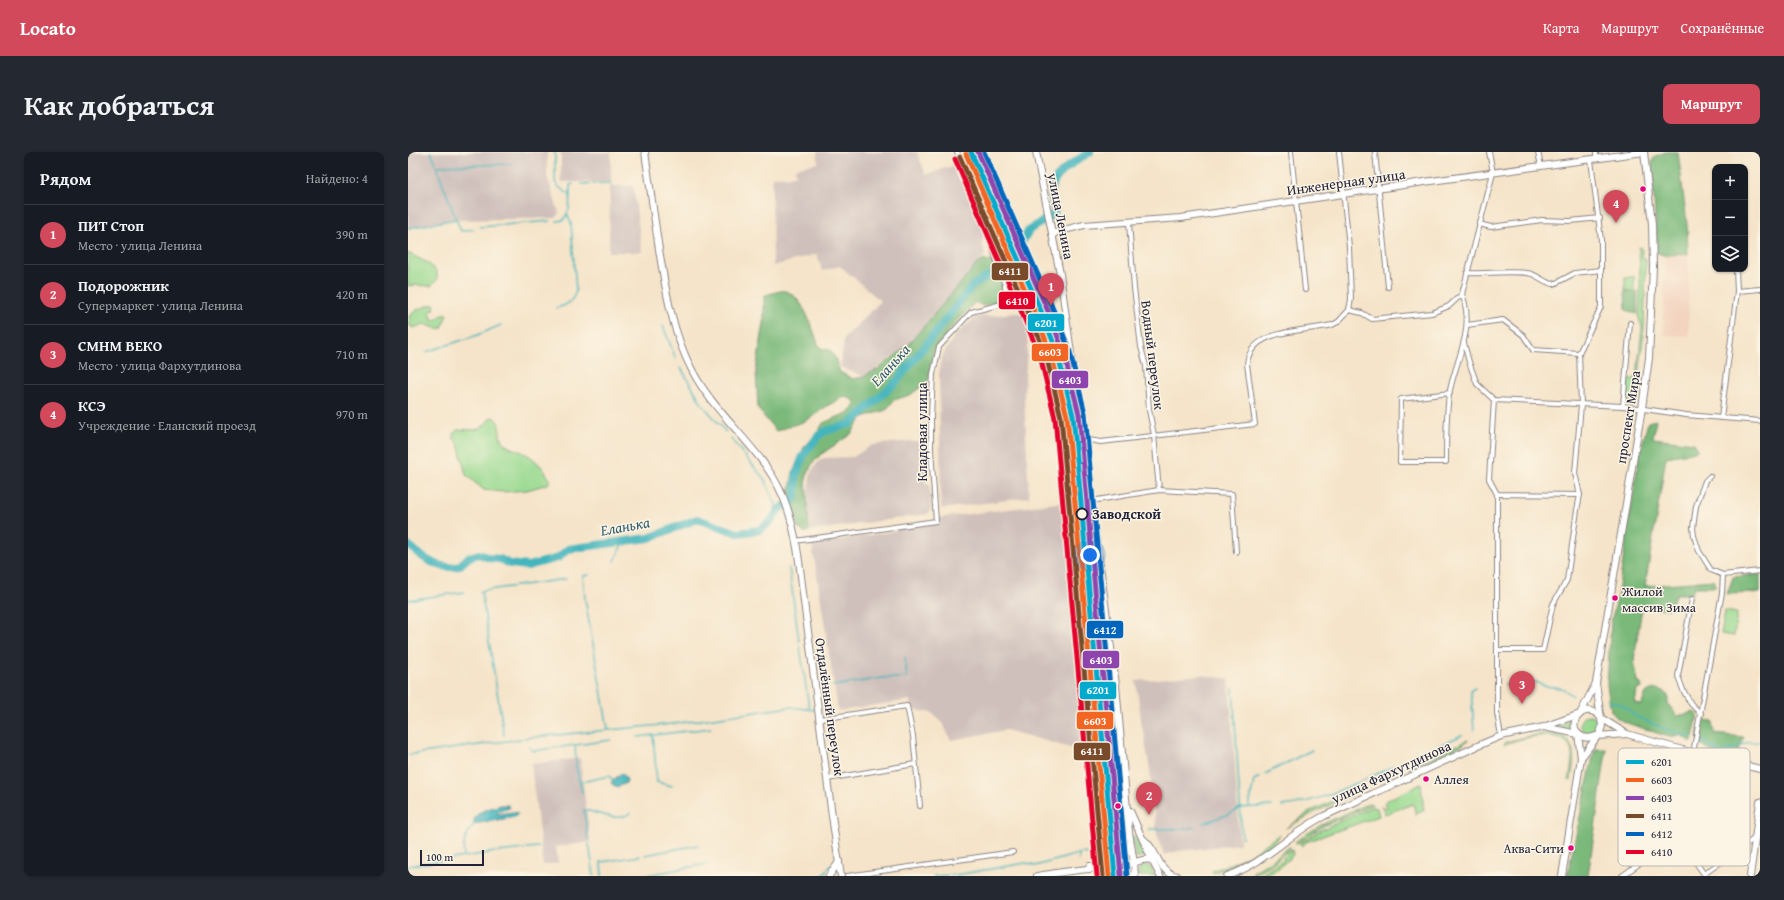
<!DOCTYPE html>
<html lang="ru">
<head>
<meta charset="utf-8">
<style>
	body { margin:0; font-family:"Gentium Book Plus",serif; background:#242831; color:#f1f3f6 }
	.controls { position:absolute; right:12px; top:12px; display:grid; overflow:hidden; border-radius:8px; box-shadow:0 1px 3px #0004 }
	.controls button { width:36px; height:36px; display:grid; place-items:center; padding:0; border:0; border-bottom:1px solid #363941; background:#171b24; color:#f1f3f6; font:20px sans-serif }
	.scale { position:absolute; left:12px; bottom:10px; width:64px; box-sizing:border-box; padding-left:4px; border:2px solid #22223b; border-top:0; font-size:11px; line-height:14px; white-space:nowrap; color:#22223b; -webkit-text-stroke:3px #fcf5e5; paint-order:stroke }
	.you { position:absolute; left:682px; top:403px; width:14px; height:14px; margin:-10px; border:3px solid #fff; border-radius:50%; background:#1a73e8; box-shadow:0 0 0 6px #1a73e833 }
	.badge { display:grid; place-items:center; width:26px; height:26px; border-radius:50%; background:#d1495b; color:#fff; font-size:13px; font-weight:700 }
	.pin { position:absolute; translate:-50% -33px; filter:drop-shadow(0 1px 2px #0008) }
	.pin::after { content:''; position:absolute; top:21px; width:14px; height:12px; background:inherit; clip-path:polygon(0 0,100% 0,50% 100%) }
	.list { margin:0; padding:0; list-style:none }
	h2 { display:flex; justify-content:space-between; align-items:center; height:52px; margin:0; padding:0 16px; font-size:17px }
	h2 small { font-size:13px; font-weight:400; color:#9ea1a6 }
	.list li { display:grid; grid-template-columns:26px 1fr auto; gap:12px; align-items:center; box-sizing:border-box; height:60px; padding:0 16px; border-top:1px solid #363941 }
	.list b { display:block; font-size:15px; white-space:nowrap }
	.list p { margin:0; font-size:13px; white-space:nowrap; color:#9ea1a6 }
	.list em { font-size:13px; font-style:normal; color:#9ea1a6 }
	.icon { flex:none; width:22px; height:22px; fill:none; stroke:currentColor; stroke-width:2; stroke-linecap:round; stroke-linejoin:round }
	.map { position:relative; flex:none; width:1352px; height:724px; overflow:hidden; border-radius:8px }
	header { display:flex; align-items:center; gap:24px; box-sizing:border-box; height:56px; padding:0 20px; background:#d1495b; color:#fff }
	header strong { font-size:19px }
	nav { display:flex; gap:22px; margin-inline-start:auto; font-size:14px }
	.intro { display:flex; align-items:center; justify-content:space-between; box-sizing:border-box; height:96px; padding:0 24px }
	h1 { margin:0; font-size:28px }
	.button { padding:10px 18px; border-radius:8px; background:#d1495b; color:#fff; font-size:14px; font-weight:700 }
	main { display:flex; gap:24px; padding:0 24px }
	aside { flex:1; background:#171b24; border-radius:8px; box-shadow:0 1px 3px #0004 }
	.map>svg:first-child { display:block }
</style>
</head>
<body>
<header>
<strong>Locato</strong>
<nav><a>Карта</a><a>Маршрут</a><a>Сохранённые</a></nav>
</header>
<div class="intro"><h1>Как добраться</h1><a class="button">Маршрут</a></div>
<main>
<aside>
<h2>Рядом<small>Найдено: 4</small></h2>
<ul class="list">
<li><span class="badge">1</span><div><b>ПИТ Стоп</b><p>Место · улица Ленина</p></div><em>390 m</em></li>
<li><span class="badge">2</span><div><b>Подорожник</b><p>Супермаркет · улица Ленина</p></div><em>420 m</em></li>
<li><span class="badge">3</span><div><b>СМНМ ВЕКО</b><p>Место · улица Фархутдинова</p></div><em>710 m</em></li>
<li><span class="badge">4</span><div><b>КСЭ</b><p>Учреждение · Еланский проезд</p></div><em>970 m</em></li>
</ul>
</aside>
<div class="map">
<svg width="1352" height="724" viewBox="0 0 1352 724">
	<rect width="100%" height="100%" fill="#fcf5e5"/>
	<filter id="ink" filterUnits="userSpaceOnUse"><feTurbulence type="fractalNoise" baseFrequency=".025" numOctaves="2"/><feDisplacementMap in="SourceGraphic" scale="8" xChannelSelector="R" yChannelSelector="G"/><feConvolveMatrix kernelMatrix="1 2 1 2 8 2 1 2 1" color-interpolation-filters="sRGB"/></filter>
	<filter id="wash" filterUnits="userSpaceOnUse"><feTurbulence type="fractalNoise" baseFrequency=".012" numOctaves="4" result="noise"/><feDisplacementMap in="SourceGraphic" scale="16" xChannelSelector="R" yChannelSelector="G"/><feGaussianBlur stdDeviation="0.9" result="paint"/><feColorMatrix in="noise" values="0 0 0 0 0 0 0 0 0 0 0 0 0 0 0 0 0 1.4 0 .05"/><feComposite in="paint" operator="in"/></filter>
	<g filter="url(#wash)">
		<rect width="100%" height="100%" fill="#f5e4c9"/>
		<path fill="#f3d4bf" d="M1280,102L1281,184L1255,183L1257,103Z"/>
		<g fill="#cfc0bb">
			<path d="M0,0H139V24L151,61L148,66L46,68L0,76Z"/>
			<rect x="153" y="0" width="50" height="30"/>
			<path d="M409,0H509L518,23L553,11L563,33L577,81L574,91L577,103L498,194L457,225L432,215L436,187L473,149L432,114L414,119L409,102L365,114L364,25L388,24L387,16L410,11Z"/>
			<path d="M202,34H225L234,100H201Z"/>
			<path d="M619,160L620,181L616,243L621,345L533,357L531,222L534,205L547,183L568,165Z"/>
			<path d="M503,289H516L520,324L517,331L521,333L523,356L520,362L402,379L400,338L403,320L410,310L416,306L445,305L464,293Z"/>
			<path d="M665,349L688,603L598,578L543,588L534,570L524,561L503,557L502,548L430,559L404,392L488,379V375L522,372L529,366Z"/>
			<path d="M793,523L821,527L832,692L770,699L756,703L749,683L741,611L738,596L737,584L734,575L728,529Z"/>
			<path d="M172,606L182,690L148,695L150,711L135,713L123,612Z"/>
		</g>
		<g fill="#98d98f" stroke="#5d7e65">
			<path d="M1231,95L1234,96V106L1238,107L1236,177L1229,245L1224,251L1220,250V229L1229,225L1234,175L1231,167L1232,131Z"/>
			<path d="M0,101L20,111L29,120V128L23,134C15,134 8,132 0,134Z"/>
			<path d="M1226,124V139H1217V126Z"/>
			<path d="M26,152L27,154L26,157L22,159L24,167L27,168L36,162H39L34,176L30,177L16,172L5,176L2,174L1,164L10,157Z"/>
			<path d="M85,265C95,271 89,282 95,290C101,297 106,296 114,300C126,305 136,316 142,328L140,332L119,338L95,340L76,338L58,323L50,291L46,287L45,282L49,278C66,276 71,283 82,266Z"/>
			<path d="M1317,459L1329,461L1326,484L1313,482Z"/>
			<path d="M1186,542L1189,556L1179,555Z"/>
			<circle cx="1181" cy="572" r="9"/>
			<path d="M1163,568L1164,578L1149,573Z"/>
			<path d="M1130,582C1169,580 1168,597 1163,629L1161,628C1162,619 1166,607 1163,597C1156,576 1111,585 1096,593L1097,590Z"/>
			<path d="M1060,588L1055,593L1003,617L1000,616Z"/>
			<path d="M1013,632L1016,659L1009,660L1008,663L1005,652L977,662L973,654L975,657L979,656L977,649Z"/>
			<path d="M950,638L942,644L905,661L878,676L903,659Z"/>
			<path d="M961,651L964,652L915,674L888,692V689L913,673Z"/>
			<path d="M965,654L966,656H969L971,664L898,690L893,694L891,692L911,679Z"/>
			<path d="M872,682C866,698 821,715 805,721L804,719L841,704Z"/>
			<path d="M724,684L727,685L736,704L728,705Z"/>
			<path d="M881,695L883,696L862,713L845,723V720L865,708Z"/>
			<path d="M884,698L885,703C876,711 864,724 852,724L876,707L875,706Z"/>
			<path d="M736,713L743,715L746,724H731V717Z"/>
		</g>
		<g fill="#7ab97a" stroke="#4e6e5a">
			<path d="M1258,0H1270L1279,72L1280,102L1257,103L1249,101L1244,10L1247,4Z"/>
			<path d="M576,108L586,110L596,138L595,147L575,154L567,150L539,181L526,199L520,230L502,243L486,248L478,258L455,265L443,282L412,303L404,312L398,326L401,379L397,381L390,376L381,344L385,320L396,295L408,284L415,271L439,261L446,256L447,249L437,244L419,254L398,269L368,279L350,257L348,219L356,171V144C361,142 372,138 377,139C396,143 405,180 412,196L422,198L427,206L432,220L445,227L455,225L470,217L483,207L499,194L569,112Z"/>
			<path d="M1217,139H1229V162L1218,158Z"/>
			<path d="M1248,268L1245,286L1286,291L1290,297L1287,300L1258,305L1237,434L1305,428L1308,435H1286L1284,442H1268L1261,457L1234,455L1226,508L1230,530L1233,532L1234,536L1229,538L1227,552L1234,553C1235,549 1236,544 1238,541C1244,535 1257,536 1260,544C1261,548 1259,547 1260,551C1262,555 1266,560 1269,564L1287,560L1290,562L1284,590L1272,583L1261,585L1216,570L1208,565L1203,559L1199,533L1203,469L1209,447L1231,305L1240,270Z"/>
			<path d="M1352,422V441L1319,442L1325,425Z"/>
			<path d="M1296,569H1305L1306,582L1336,585L1328,605C1319,608 1296,599 1291,589C1288,583 1291,576 1294,571Z"/>
			<path d="M1188,597H1198V600L1180,724H1159L1186,600Z"/>
		</g>
		<g fill="#45b5bd" stroke="#346c7c">
			<path d="M214,621L219,628L218,631L210,635L205,633L203,630Z"/>
			<path d="M93,653H100L102,656L90,659V662L105,660L110,661L107,665L72,671L66,673C64,659 83,656 93,653Z"/>
		</g>
		<g fill="none" stroke-linecap="round" stroke-linejoin="round">
			<g stroke="#45b5bd" stroke-width="1.5">
				<path d="M147,0V30L151,35L162,43L161,57L156,68L149,69"/>
				<path d="M28,14L105,12"/>
				<path d="M173,32L203,31"/>
				<path d="M162,43V33L165,32"/>
				<path d="M48,67L53,79L66,77"/>
				<path d="M72,75L142,69"/>
				<path d="M0,76L48,67L23,0"/>
				<path d="M148,156C159,153 164,151 168,139L163,71L159,62"/>
				<path d="M255,174L268,207"/>
				<path d="M18,200L70,183L93,173"/>
				<path d="M273,216L294,252L318,280"/>
				<path d="M323,287L357,328L370,358"/>
				<path d="M680,379L705,669C710,681 710,691 709,704"/>
				<path d="M207,409L215,389"/>
				<path d="M381,416L391,489"/>
				<path d="M181,423L175,424L177,447L200,577"/>
				<path d="M0,448L56,440"/>
				<path d="M392,495L401,555"/>
				<path d="M1097,533L1120,529L1128,530L1137,534L1154,536L1165,544"/>
				<path d="M425,534L474,526H499L497,505"/>
				<path d="M825,536L834,686"/>
				<path d="M1201,549L1213,552L1227,564L1257,577L1284,585"/>
				<path d="M414,557L418,555L415,535L419,534"/>
				<path d="M1066,578L1063,538L1067,536"/>
				<path d="M96,583L73,439L158,427"/>
				<path d="M245,583L249,630L264,634"/>
				<path d="M230,585L303,576"/>
				<path d="M116,586L264,572L382,555L407,558"/>
				<path d="M1291,587L1313,601L1341,590H1352"/>
				<path d="M167,594L168,614L174,640"/>
				<path d="M121,595L125,599L203,588"/>
				<path d="M0,603L113,587"/>
				<path d="M1000,608L1054,583"/>
				<path d="M857,622L904,598"/>
				<path d="M173,630L201,624L205,628"/>
				<path d="M874,654C915,650 952,629 989,613"/>
				<path d="M841,655L846,628L852,625"/>
				<path d="M795,671L819,663L832,656L864,654"/>
				<path d="M706,676L713,675"/>
				<path d="M741,677H778L786,675"/>
				<path d="M180,687L176,658C189,660 210,671 222,661"/>
				<path d="M181,692L186,724"/>
				<path d="M119,696L131,695"/>
				<path d="M90,700L116,697"/>
				<path d="M671,702V708"/>
				<path d="M237,703L290,693"/>
				<path d="M56,704C54,694 58,680 66,673"/>
				<path d="M0,714L87,700"/>
				<path d="M674,722V724"/>
				<path d="M713,723V724"/>
				<path d="M194,724L193,710L232,704"/>
				<path d="M234,724L299,712"/>
				<path d="M414,724L423,713"/>
				<path d="M526,724L548,723L618,711L627,714L674,701L695,704L691,682L695,677L687,563L675,430"/>
			</g>
			<g stroke="#45b5bd" stroke-width="8">
				<path d="M595,115L608,101L621,78L646,62C648,54 643,49 643,41C641,24 670,8 682,0"/>
				<path d="M0,393C5,395 7,400 12,403C23,411 37,418 51,414L61,405L71,402L81,406L92,407L102,412L120,414L150,406L160,397L241,386L289,367L330,381L352,378L364,368L370,358L385,349L388,341V323L395,304L411,283L418,279L442,272L488,230L565,133L588,120"/>
			</g>
		</g>
	</g>
	<g filter="url(#ink)">
		<g fill="none" stroke-linecap="round" stroke-linejoin="round">
			<g stroke="#8c8382" stroke-width="6">
				<g id="street">
					<path d="M883,0L897,138"/>
					<path d="M967,0L980,135"/>
					<path d="M1130,0L1133,14"/>
					<path d="M1188,6V0"/>
					<path d="M721,71L726,136L733,195L738,214L741,258L746,283L751,338"/>
					<path d="M1071,72L1083,75L1134,68L1162,69L1192,66"/>
					<path d="M1059,121C1074,122 1112,118 1124,122C1132,125 1137,131 1146,132L1167,121L1193,118"/>
					<path d="M1329,139L1352,137"/>
					<path d="M941,158L954,161L964,167L1024,161L1041,154L1054,142L1085,21L1081,0"/>
					<path d="M1059,173L1095,168L1115,183L1125,198L1171,201"/>
					<path d="M1056,191L1061,210L1069,232L1086,248L1215,254L1278,263L1352,269"/>
					<path d="M1042,241L993,247L992,310H1038C1038,287 1038,265 1041,243C1047,208 1068,178 1054,142"/>
					<path d="M1086,248L1081,327L1089,342L1172,343L1167,321L1173,253L1171,201L1193,155V88L1183,8"/>
					<path d="M1215,254L1222,171"/>
					<path d="M1313,266L1329,139L1328,117"/>
					<path d="M675,287L693,290L847,272L839,212C842,176 897,180 924,173L930,170L941,158L943,147L941,95L931,0"/>
					<path d="M1089,342V561L1093,584"/>
					<path d="M683,349L751,338L824,342L828,400"/>
					<path d="M387,389L528,369L523,298V264L525,222L531,195L563,160L598,151L597,133L586,101L579,71L567,34L549,0"/>
					<path d="M1315,423L1352,419"/>
					<path d="M1284,447L1270,524L1275,538L1283,552L1293,562"/>
					<path d="M1090,498H1135L1145,452L1159,428L1169,358L1172,343"/>
					<path d="M412,567L499,554L505,584L512,654"/>
					<path d="M1285,601L1314,441L1315,423L1303,418L1291,399L1286,384L1285,376L1288,354L1297,329L1302,324"/>
					<path d="M419,627L507,612"/>
					<path d="M1236,637L1296,722L1347,686"/>
					<path d="M439,724L605,700"/>
					<path d="M1214,724L1323,646"/>
				</g>
			</g>
			<g stroke="#8c8382" stroke-width="8">
				<g id="secondary">
					<path d="M237,0C241,30 246,61 250,91C257,135 264,181 285,220C311,269 362,302 379,355C391,390 393,429 398,465C410,551 419,638 433,724"/>
					<path d="M628,0L652,122L675,287L708,533L721,680L726,711"/>
					<path d="M644,82L660,77L676,73L773,66L1016,30L1236,0"/>
					<path d="M1193,566L1219,582L1285,601L1352,617"/>
					<path d="M1138,574L1172,562"/>
					<path d="M1189,584L1219,582"/>
					<path d="M722,659L744,708"/>
					<path d="M735,687C750,697 749,720 769,724"/>
					<path d="M682,714C699,713 719,714 721,693"/>
					<path d="M421,724L431,710"/>
					<path d="M819,724C856,712 882,681 916,664L1074,592L1093,584L1136,575L1170,582"/>
					<path d="M1342,724L1352,650"/>
				</g>
			</g>
			<g stroke="#8c8382" stroke-width="8">
				<g id="primary">
					<path d="M1172,562L1188,531"/>
					<path d="M1188,584C1183,586 1178,587 1173,584C1155,573 1178,546 1193,566"/>
					<path d="M1173,606L1192,581L1194,574L1188,531L1234,256L1241,206L1245,115L1244,72L1236,0"/>
					<path d="M726,711L727,724"/>
					<path d="M702,714C709,713 717,713 725,711C732,709 735,706 744,708L752,724"/>
					<path d="M629,724C651,721 707,709 723,724"/>
					<path d="M1154,724L1173,606L1170,582"/>
				</g>
			</g>
			<use href="#street" stroke="#fff" stroke-width="4"/>
			<use href="#secondary" stroke="#fff" stroke-width="6"/>
			<use href="#primary" stroke="#fff" stroke-width="6"/>
			<g stroke="#fcf5e5" stroke-width="8">
				<path id="rail-1" d="M563,0L637,168L650,203L665,263L707,724"/>
			</g>
			<g stroke="#fcf5e5" stroke-width="8">
				<path id="rail-2" d="M558,2L631,170L644,205L659,264L701,724"/>
			</g>
			<g stroke="#fcf5e5" stroke-width="8">
				<path id="rail-3" d="M570,0L643,166L656,202L671,262L713,723"/>
			</g>
			<g stroke="#fcf5e5" stroke-width="8">
				<path id="rail-4" d="M552,5L626,173L639,207L653,265L695,724"/>
			</g>
			<g stroke="#fcf5e5" stroke-width="8">
				<path id="rail-5" d="M576,0L648,164L662,200L677,261L719,723"/>
			</g>
			<g stroke="#fcf5e5" stroke-width="8">
				<path id="rail-6" d="M547,7L620,175L633,208L647,266L689,724"/>
			</g>
			<use href="#rail-1" stroke="#00a9ce" stroke-width="5"/>
			<use href="#rail-2" stroke="#f26522" stroke-width="5"/>
			<use href="#rail-3" stroke="#8e44ad" stroke-width="5"/>
			<use href="#rail-4" stroke="#7a4b2a" stroke-width="5"/>
			<use href="#rail-5" stroke="#0065bd" stroke-width="5"/>
			<use href="#rail-6" stroke="#e4002b" stroke-width="5"/>
		</g>
	</g>
	<g fill="#e5007d" stroke="#fcf5e5" stroke-width="1.5">
		<circle cx="1235" cy="37" r="3.5"/>
		<circle cx="1207" cy="446" r="3.5"/>
		<circle cx="1018" cy="627" r="3.5"/>
		<circle cx="710" cy="654" r="3.5"/>
		<circle cx="1163" cy="696" r="3.5"/>
	</g>
	<circle fill="#fcf5e5" stroke="#22223b" stroke-width="2" cx="674" cy="362" r="5.5"/>
	<g text-anchor="middle" dominant-baseline="central" stroke-width="3" stroke-linejoin="round" paint-order="stroke">
		<g font-size="13" fill="#22223b" stroke="#fcf5e5" text-anchor="start">
			<text x="1214" y="439">Жилой<tspan x="1214" dy="16">массив Зима</tspan></text>
			<text x="1026" y="627">Аллея</text>
			<text x="1156" y="696" text-anchor="end">Аква-Сити</text>
		</g>
		<g font-size="14" fill="#22223b" stroke="#fcf5e5">
			<text transform="translate(938 30) rotate(-8)">Инженерная улица</text>
			<text transform="translate(653 64) rotate(79)">улица Ленина</text>
			<text transform="translate(745 203) rotate(83)">Водный переулок</text>
			<text transform="translate(1220 265) rotate(-81)">проспект Мира</text>
			<text transform="translate(514 280) rotate(-90)">Кладовая улица</text>
			<text transform="translate(422 555) rotate(82)">Отдалённый переулок</text>
			<text transform="translate(983 620) rotate(-25)">улица Фархутдинова</text>
		</g>
		<g font-size="14" font-weight="bold" fill="#22223b" stroke="#fcf5e5" text-anchor="start">
			<text x="684" y="362">Заводской</text>
		</g>
		<g font-size="15" font-style="italic" fill="#305d6f" stroke="#fcf5e5">
			<text transform="translate(482 213) rotate(-48)">Еланька</text>
			<text transform="translate(217 374) rotate(-10)">Еланька</text>
		</g>
	</g>
	<rect x="1210" y="596" width="132" height="118" rx="6" fill="#fcf5e5" stroke="#bbb6b2" stroke-width="1"/>
	<rect x="1218" y="608" width="18" height="4" fill="#00a9ce"/>
	<rect x="1218" y="626" width="18" height="4" fill="#f26522"/>
	<rect x="1218" y="644" width="18" height="4" fill="#8e44ad"/>
	<rect x="1218" y="662" width="18" height="4" fill="#7a4b2a"/>
	<rect x="1218" y="680" width="18" height="4" fill="#0065bd"/>
	<rect x="1218" y="698" width="18" height="4" fill="#e4002b"/>
	<g font-size="11" fill="#22223b">
		<text x="1243" y="614">6201</text>
		<text x="1243" y="632">6603</text>
		<text x="1243" y="650">6403</text>
		<text x="1243" y="668">6411</text>
		<text x="1243" y="686">6412</text>
		<text x="1243" y="704">6410</text>
	</g>
	<g stroke="#fcf5e5" stroke-width="1.5">
		<rect x="583" y="110" width="38" height="19" rx="4" fill="#7a4b2a"/>
		<rect x="590" y="139" width="38" height="19" rx="4" fill="#e4002b"/>
		<rect x="619" y="161" width="38" height="19" rx="4" fill="#00a9ce"/>
		<rect x="623" y="191" width="38" height="19" rx="4" fill="#f26522"/>
		<rect x="643" y="218" width="38" height="19" rx="4" fill="#8e44ad"/>
		<rect x="678" y="468" width="38" height="19" rx="4" fill="#0065bd"/>
		<rect x="674" y="498" width="38" height="19" rx="4" fill="#8e44ad"/>
		<rect x="671" y="529" width="38" height="19" rx="4" fill="#00a9ce"/>
		<rect x="668" y="559" width="38" height="19" rx="4" fill="#f26522"/>
		<rect x="665" y="590" width="38" height="19" rx="4" fill="#7a4b2a"/>
	</g>
	<g font-size="11" text-anchor="middle" font-weight="bold" fill="#fff">
		<text x="602" y="123">6411</text>
		<text x="609" y="153">6410</text>
		<text x="638" y="175">6201</text>
		<text x="642" y="204">6603</text>
		<text x="662" y="232">6403</text>
		<text x="697" y="482">6412</text>
		<text x="693" y="512">6403</text>
		<text x="690" y="542">6201</text>
		<text x="687" y="573">6603</text>
		<text x="684" y="603">6411</text>
	</g>
</svg>
<div class="controls">
<button>+</button>
<button>−</button>
<button><svg class="icon" aria-label="layers" viewBox="0 0 24 24"><path d="M12 4l9 5-9 5-9-5zM3 14l9 5 9-5"/></svg></button>
</div>
<div class="scale">100 m</div>
<div class="you"></div>
<div class="pin badge" style="left:643px;top:154px">1</div>
<div class="pin badge" style="left:741px;top:663px">2</div>
<div class="pin badge" style="left:1114px;top:552px">3</div>
<div class="pin badge" style="left:1208px;top:71px">4</div>
</div>
</main>
</body>
</html>
